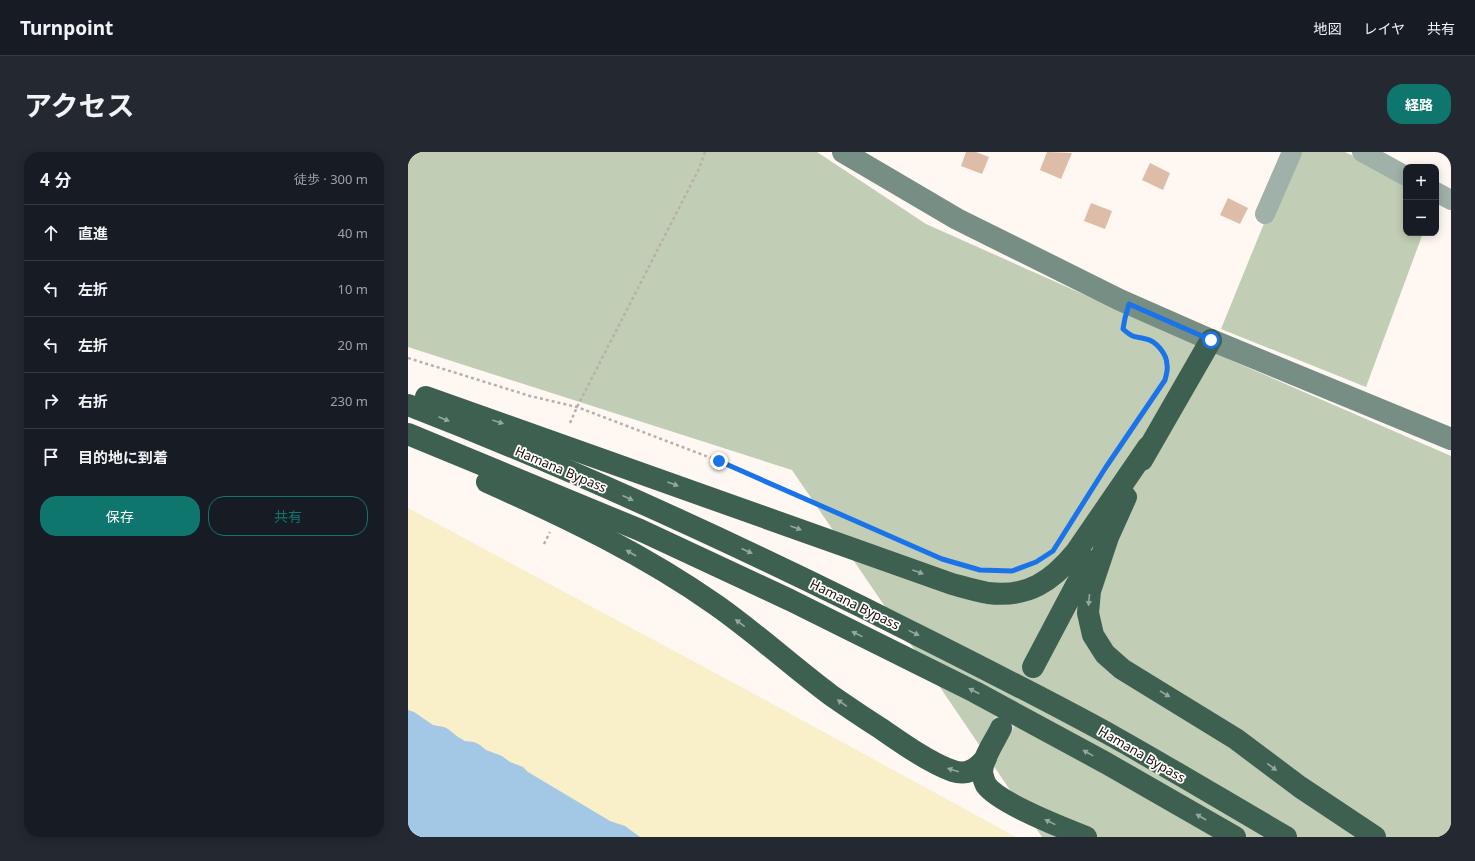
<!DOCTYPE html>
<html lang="ja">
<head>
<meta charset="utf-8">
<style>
	body { margin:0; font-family:"Noto Sans","Noto Sans JP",sans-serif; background:#242831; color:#f1f3f6 }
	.controls { position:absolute; right:12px; top:12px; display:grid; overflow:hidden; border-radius:8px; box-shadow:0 2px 10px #0003 }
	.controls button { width:36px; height:36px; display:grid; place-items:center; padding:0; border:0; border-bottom:1px solid #363941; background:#171b24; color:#f1f3f6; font:20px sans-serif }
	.stop { position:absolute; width:12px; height:12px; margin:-9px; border:3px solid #1a73e8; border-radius:50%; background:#fff }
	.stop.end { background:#1a73e8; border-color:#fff; box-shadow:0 1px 4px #0008 }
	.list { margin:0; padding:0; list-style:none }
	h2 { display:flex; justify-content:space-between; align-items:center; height:52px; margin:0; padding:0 16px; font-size:17px }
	h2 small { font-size:13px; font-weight:400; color:#9ea1a6 }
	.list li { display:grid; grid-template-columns:26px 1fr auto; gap:12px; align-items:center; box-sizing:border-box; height:56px; padding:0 16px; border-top:1px solid #363941 }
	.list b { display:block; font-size:15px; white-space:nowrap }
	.list em { font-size:13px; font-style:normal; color:#9ea1a6 }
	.actions { display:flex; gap:8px; padding:12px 16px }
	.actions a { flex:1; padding:9px 0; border:1px solid #0f766e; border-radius:16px; text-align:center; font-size:14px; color:#0f766e }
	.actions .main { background:#0f766e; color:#fff }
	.icon { flex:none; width:22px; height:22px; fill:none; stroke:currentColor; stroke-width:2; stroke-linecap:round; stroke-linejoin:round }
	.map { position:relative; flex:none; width:1043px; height:685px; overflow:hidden; border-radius:16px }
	header { display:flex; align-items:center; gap:24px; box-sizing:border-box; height:56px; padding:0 20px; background:#171b24; border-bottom:1px solid #363941 }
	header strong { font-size:19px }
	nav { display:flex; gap:22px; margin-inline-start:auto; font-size:14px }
	.intro { display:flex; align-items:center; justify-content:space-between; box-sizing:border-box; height:96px; padding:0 24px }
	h1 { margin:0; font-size:28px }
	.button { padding:10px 18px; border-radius:16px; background:#0f766e; color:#fff; font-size:14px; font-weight:700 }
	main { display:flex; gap:24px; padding:0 24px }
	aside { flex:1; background:#171b24; border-radius:16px; box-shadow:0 2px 10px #0003 }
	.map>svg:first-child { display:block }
</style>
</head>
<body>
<header>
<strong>Turnpoint</strong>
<nav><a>地図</a><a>レイヤ</a><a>共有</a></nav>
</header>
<div class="intro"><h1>アクセス</h1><a class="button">経路</a></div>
<main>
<aside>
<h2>4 分<small>徒歩 · 300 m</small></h2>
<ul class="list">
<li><svg class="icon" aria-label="ahead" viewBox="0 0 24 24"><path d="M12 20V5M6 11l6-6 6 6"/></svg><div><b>直進</b></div><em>40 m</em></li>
<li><svg class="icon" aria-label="left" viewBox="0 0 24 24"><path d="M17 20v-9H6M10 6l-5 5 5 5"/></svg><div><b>左折</b></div><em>10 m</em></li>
<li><svg class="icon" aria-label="left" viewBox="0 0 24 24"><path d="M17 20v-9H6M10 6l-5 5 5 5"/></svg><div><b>左折</b></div><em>20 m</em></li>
<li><svg class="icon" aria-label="right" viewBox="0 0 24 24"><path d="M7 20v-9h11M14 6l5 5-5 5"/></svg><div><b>右折</b></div><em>230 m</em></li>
<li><svg class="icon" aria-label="arrive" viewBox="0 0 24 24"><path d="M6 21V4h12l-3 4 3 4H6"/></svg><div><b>目的地に到着</b></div></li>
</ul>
<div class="actions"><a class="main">保存</a><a>共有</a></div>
</aside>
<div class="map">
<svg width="1043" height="685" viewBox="0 0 1043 685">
	<rect width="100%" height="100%" fill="#fef7f2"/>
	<g fill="#c1cdb4">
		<path d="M0,0H409L518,72L834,213L1043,304V685H634L384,318L0,195Z"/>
		<path d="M885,0H937L998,30V81H1015L958,235L813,177Z"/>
	</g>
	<path fill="#f9efc9" d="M0,356L337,537L608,685H227L0,562Z"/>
	<path fill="#a3c8e6" d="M0,558L6,560L25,573L36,575L40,577L50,585L57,589L66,590L72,593L78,598L94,604L102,610L115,615L120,620L202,669L217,674L232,685H0Z"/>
	<g fill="#ddbca8">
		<path d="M558,0H568L581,5L574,22L553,14Z"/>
		<path d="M639,0L664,1L653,27L632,18Z"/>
		<path d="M742,11L762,21L755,38L734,28Z"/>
		<path d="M820,46L840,56L832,72L812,63Z"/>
		<path d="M683,51L704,59L697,77L676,69Z"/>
	</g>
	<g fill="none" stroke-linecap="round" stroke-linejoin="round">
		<path stroke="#dcd4cf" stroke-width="22" stroke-dasharray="22 11" stroke-linecap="butt" d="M594,575L625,515"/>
		<g stroke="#b8b0aa" stroke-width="2.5" stroke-dasharray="3 3" stroke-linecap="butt">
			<path d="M716,170L715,177L724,185L739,187L747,191L755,200L760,212L757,227"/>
			<path d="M0,206L122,244L169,255L311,309L525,403"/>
			<path d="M162,271L169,255L291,17L297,0"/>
			<path d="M674,354L698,315L747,243"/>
			<path d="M136,392L142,380"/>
			<path d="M573,418L604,419L627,411"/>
		</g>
		<g stroke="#a0b1a9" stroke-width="20">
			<path d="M954,0L998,24"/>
			<path d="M1028,40L1043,48"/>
			<path d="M857,62L884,0"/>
		</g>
		<path stroke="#768e83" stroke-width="22" d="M435,0L549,67L712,148L803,188L1043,287"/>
		<g stroke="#3d6051" stroke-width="22">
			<path d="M18,245L544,432C555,435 568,439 580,441C620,446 644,429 668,400L740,295"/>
			<path d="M0,253C155,313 306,382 454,455C539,498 625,540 708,586C765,618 821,652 878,685"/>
			<path d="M0,282L232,378L382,448L567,540L698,611L827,685"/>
			<path d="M734,308L803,188"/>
			<path d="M79,330C158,365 237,403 308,453C348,481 385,515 424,544C440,555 456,566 472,576C492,590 522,611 545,619C560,624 569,616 578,606"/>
			<path d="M718,345L700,385L682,439L680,461L685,483L697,502L714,517L828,587L892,635L967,685"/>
			<path d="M625,515L681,409"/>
			<path d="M593,576C587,589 574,606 574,621C575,625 576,629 578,633C591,651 655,676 678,685"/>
		</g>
	</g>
	<defs><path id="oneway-solid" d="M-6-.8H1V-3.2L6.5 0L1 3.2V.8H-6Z"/></defs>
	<g fill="#94a89f">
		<use href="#oneway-solid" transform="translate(36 267) rotate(23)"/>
		<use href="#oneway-solid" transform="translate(90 270) rotate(19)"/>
		<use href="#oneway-solid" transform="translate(265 332) rotate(20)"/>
		<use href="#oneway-solid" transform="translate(220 346) rotate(24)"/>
		<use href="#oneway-solid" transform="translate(388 376) rotate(20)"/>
		<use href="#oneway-solid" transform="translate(339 399) rotate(24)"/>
		<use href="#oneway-solid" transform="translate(223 401) rotate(-150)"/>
		<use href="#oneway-solid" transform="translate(510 420) rotate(20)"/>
		<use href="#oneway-solid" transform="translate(681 448) rotate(95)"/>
		<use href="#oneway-solid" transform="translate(332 471) rotate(-143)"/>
		<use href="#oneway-solid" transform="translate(506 481) rotate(26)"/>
		<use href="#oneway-solid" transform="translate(449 482) rotate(-154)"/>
		<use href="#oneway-solid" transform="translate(566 539) rotate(-153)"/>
		<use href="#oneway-solid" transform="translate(757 542) rotate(31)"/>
		<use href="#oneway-solid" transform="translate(434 551) rotate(-145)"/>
		<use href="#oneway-solid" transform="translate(680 601) rotate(-151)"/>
		<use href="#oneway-solid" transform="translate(864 615) rotate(37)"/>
		<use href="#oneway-solid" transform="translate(545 618) rotate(-163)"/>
		<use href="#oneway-solid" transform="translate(793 665) rotate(-150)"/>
		<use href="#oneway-solid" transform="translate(642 670) rotate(-154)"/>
	</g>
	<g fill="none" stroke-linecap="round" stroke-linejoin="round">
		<path stroke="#1a73e8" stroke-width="5" d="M311,309L534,407L572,418L604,419L628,410L645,399L698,315L757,228C758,224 760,217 759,213C759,202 748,189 738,187C726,184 725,186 715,177L717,166L721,152L803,188"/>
	</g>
	<g text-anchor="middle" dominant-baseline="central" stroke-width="3.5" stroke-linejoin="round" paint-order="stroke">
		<g font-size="13" fill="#1b1009" stroke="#fff">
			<text transform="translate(153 317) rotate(23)">Hamana Bypass</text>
			<text transform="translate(447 452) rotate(26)">Hamana Bypass</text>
			<text transform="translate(734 602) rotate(30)">Hamana Bypass</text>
		</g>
	</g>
</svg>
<div class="controls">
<button>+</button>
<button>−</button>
</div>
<div class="stop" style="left:803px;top:188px"></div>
<div class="stop end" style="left:311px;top:309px"></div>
</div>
</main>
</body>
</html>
